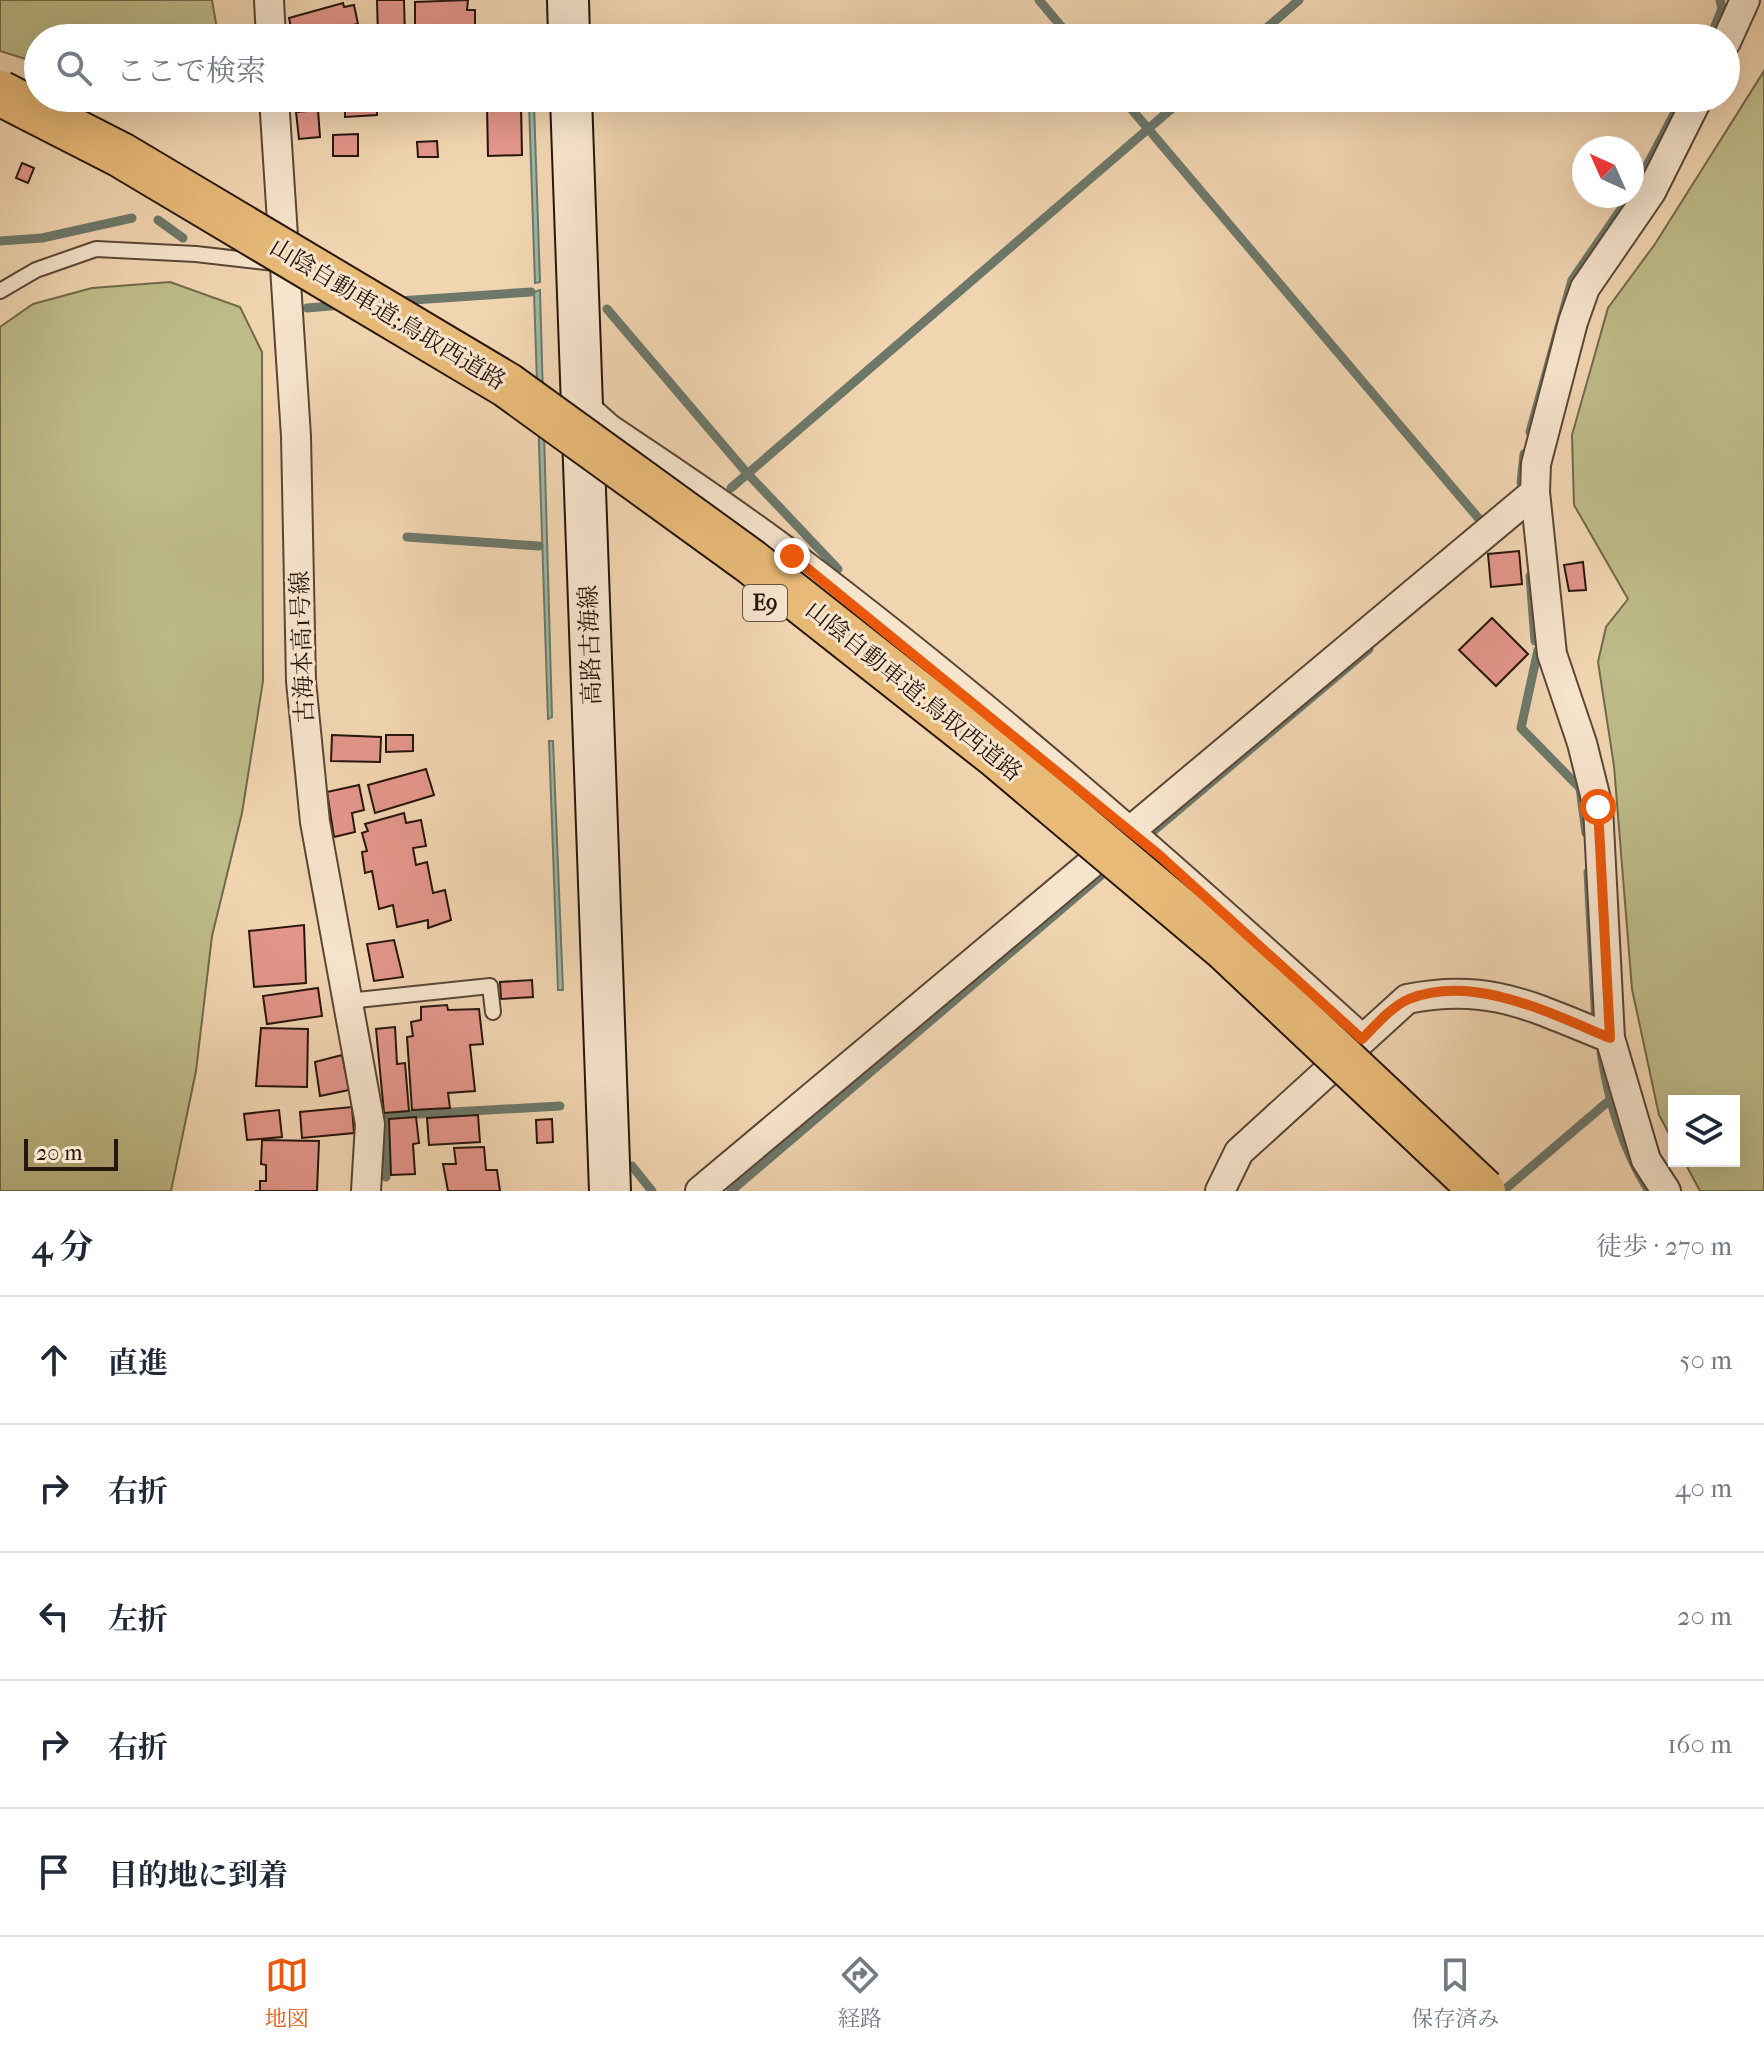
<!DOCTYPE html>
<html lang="ja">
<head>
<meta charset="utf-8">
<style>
	body { margin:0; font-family:"IM FELL French Canon","Noto Serif JP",serif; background:#f6f6f7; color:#1f2937 }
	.controls { position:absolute; right:24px; bottom:24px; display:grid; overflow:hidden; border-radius:0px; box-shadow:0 8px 32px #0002 }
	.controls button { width:72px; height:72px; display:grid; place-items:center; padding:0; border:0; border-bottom:2px solid #e0e1e3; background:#fff; color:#1f2937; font:40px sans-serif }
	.compass { position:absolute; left:1572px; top:136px; width:72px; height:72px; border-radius:50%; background:#fff; box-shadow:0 8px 32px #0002; rotate:315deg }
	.scale { position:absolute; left:24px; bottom:20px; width:94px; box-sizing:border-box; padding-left:8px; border:4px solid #27160e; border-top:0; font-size:22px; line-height:28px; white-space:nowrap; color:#27160e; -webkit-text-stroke:6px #f6e4cc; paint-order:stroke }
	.stop { position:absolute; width:24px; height:24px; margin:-18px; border:6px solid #ea580c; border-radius:50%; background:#fff }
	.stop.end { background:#ea580c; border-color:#fff; box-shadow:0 2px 8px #0008 }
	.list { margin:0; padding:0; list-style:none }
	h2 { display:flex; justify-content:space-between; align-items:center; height:104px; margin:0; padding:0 32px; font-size:34px }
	h2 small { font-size:26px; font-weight:400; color:#747a83 }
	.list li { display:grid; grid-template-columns:52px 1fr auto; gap:24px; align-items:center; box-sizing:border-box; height:128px; padding:0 32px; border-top:2px solid #e0e1e3 }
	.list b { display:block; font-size:30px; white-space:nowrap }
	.list em { font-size:26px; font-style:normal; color:#747a83 }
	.icon { flex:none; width:44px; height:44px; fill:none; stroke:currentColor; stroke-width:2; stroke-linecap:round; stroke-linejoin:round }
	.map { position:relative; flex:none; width:1764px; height:1191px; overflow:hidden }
	.search { position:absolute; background:#fff; box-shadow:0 8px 32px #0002; left:24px; right:24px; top:24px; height:88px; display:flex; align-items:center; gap:20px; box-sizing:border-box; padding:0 28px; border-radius:44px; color:#747a83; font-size:30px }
	.sheet { height:744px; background:#fff }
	nav { display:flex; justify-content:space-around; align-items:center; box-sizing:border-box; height:112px; border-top:2px solid #e0e1e3; background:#fff; font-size:22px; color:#747a83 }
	nav a { display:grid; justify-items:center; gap:4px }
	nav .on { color:#ea580c }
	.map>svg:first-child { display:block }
</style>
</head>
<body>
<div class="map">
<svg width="1764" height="1191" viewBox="0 0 1764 1191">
	<rect width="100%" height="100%" fill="#f1d5b1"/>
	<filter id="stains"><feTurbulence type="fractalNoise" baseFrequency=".0025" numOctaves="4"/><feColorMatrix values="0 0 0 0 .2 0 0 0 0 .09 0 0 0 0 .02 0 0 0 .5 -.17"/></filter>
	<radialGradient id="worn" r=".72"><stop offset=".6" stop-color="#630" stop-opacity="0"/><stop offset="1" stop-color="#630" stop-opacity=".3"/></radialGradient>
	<g fill="#bebc89" stroke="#72694c" stroke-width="2">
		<path d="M0,0H212L218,35L38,38V63L0,51Z"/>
		<path d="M1764,71V1191H1700L1684,1161H1734V1101H1674V1143L1659,1115L1632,989L1614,766L1598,662L1606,627L1628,599L1574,505L1572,435L1608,308L1655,244Z"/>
		<path d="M170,282L240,307L262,352L263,681L242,813L212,936L196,1071L171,1191H0V327L33,304L92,288Z"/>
	</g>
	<g fill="#9bb9a7" stroke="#6d786a" stroke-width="2">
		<path d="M529,104H534L540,282L535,283Z"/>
		<path d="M540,290L552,717L548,719L534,292Z"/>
		<path d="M549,741H553L563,990H558Z"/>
	</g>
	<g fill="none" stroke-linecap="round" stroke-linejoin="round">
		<g stroke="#6d786a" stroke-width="9">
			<path d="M1039,0L1071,38"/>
			<path d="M1255,38L1299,0"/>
			<path d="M1710,38L1722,9L1720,0"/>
			<path d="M1122,98L1480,520"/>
			<path d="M1632,194L1675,112"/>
			<path d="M158,220L183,238"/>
			<path d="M0,241L42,238L132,218"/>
			<path d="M398,301L531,292"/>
			<path d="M307,308L343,305"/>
			<path d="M607,309L746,472L838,569"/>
			<path d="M1530,432L1572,280L1630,196"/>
			<path d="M1521,483L1524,454"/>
			<path d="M731,488L1184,98"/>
			<path d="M407,537L539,546"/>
			<path d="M1530,576L1535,641"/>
			<path d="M1538,650L1521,728L1580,788L1586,833"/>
			<path d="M1145,838L1369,649"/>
			<path d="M1588,872L1596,1025"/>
			<path d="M1601,1052C1608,1099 1623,1150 1649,1191"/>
			<path d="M632,1166L652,1191"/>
			<path d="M386,1177L384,1116L560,1106"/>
			<path d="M731,1191L1112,866"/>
			<path d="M1503,1191L1611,1099"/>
		</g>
	</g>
	<g fill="#e4968b" stroke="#27160e" stroke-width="2">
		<path d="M377,0H404L405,38H378Z"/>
		<path d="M468,0L467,10H475V27L470,26V38H415V2Z"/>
		<path d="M343,3L344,7L354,5L358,24L352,25L354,34L340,38H293L289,18Z"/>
		<path d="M345,98H377V115L345,117Z"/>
		<path d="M521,105L522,155L488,156L487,106Z"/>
		<path d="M318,110L320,137L299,139L296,112Z"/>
		<path d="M358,134V156H333V135Z"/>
		<path d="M437,141L438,157H418L417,142Z"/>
		<path d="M22,163L34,168L28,183L16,178Z"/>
		<path d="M1519,551L1522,584L1491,587L1488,554Z"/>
		<path d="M1583,562L1586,590L1569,591L1564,565Z"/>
		<path d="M1492,618L1528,654L1496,686L1459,650Z"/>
		<path d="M332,735L381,737L380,762L331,761Z"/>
		<path d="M386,735H413V751L386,752Z"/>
		<path d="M426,769L434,795L375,813L368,785Z"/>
		<path d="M359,785L364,810L352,813L355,832L334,837L327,792Z"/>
		<path d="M404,813L406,823L421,820L426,846L413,848L416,865L427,862L433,893L445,890L451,920L428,928V920L397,927L393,905L379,909L372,871L365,873L362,852L367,851L362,833L368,831L365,824Z"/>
		<path d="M304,925L306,983L254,987L249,931Z"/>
		<path d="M394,940L403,977L374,981L367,944Z"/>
		<path d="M532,980L533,997L501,999L500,982Z"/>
		<path d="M318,988L322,1016L267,1024L263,996Z"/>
		<path d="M447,1005L448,1010L479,1009L483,1044L470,1045L475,1091L448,1093L450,1108L412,1110L407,1037L413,1036L411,1022L421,1020V1007Z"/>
		<path d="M395,1027L397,1064L405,1063L409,1111L384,1113L376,1029Z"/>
		<path d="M261,1028L308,1029L307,1087L256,1086Z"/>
		<path d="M342,1055L349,1090L320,1096L315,1062Z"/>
		<path d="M352,1107L354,1133L302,1138L300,1112Z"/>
		<path d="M279,1110L282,1137L247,1140L244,1114Z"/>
		<path d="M478,1115L480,1142L429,1145L427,1118Z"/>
		<path d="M416,1117L419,1143L413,1144L415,1174L391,1175L389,1119Z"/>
		<path d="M552,1119L553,1142L537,1143L536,1120Z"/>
		<path d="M262,1140L319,1141L317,1191H255H260V1181H266V1165L261,1164Z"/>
		<path d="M484,1147L486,1170H497L500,1191H448L443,1164H456L454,1148Z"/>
	</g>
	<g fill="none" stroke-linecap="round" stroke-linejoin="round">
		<g stroke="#5a4637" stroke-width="18">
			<g id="lane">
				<path d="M0,291L36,270L96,249L196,254L274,263"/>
				<path d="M348,1001L490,986L493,1012"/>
			</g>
		</g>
		<g stroke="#5a4637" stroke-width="32">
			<g id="street">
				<path d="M269,0L271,38"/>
				<path d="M1726,42L1745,0"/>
				<path d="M274,98L296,436L301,681L315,822L370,1124L366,1191"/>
				<path d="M581,404L608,428C670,470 733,511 792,556C991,706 1178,872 1362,1039"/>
				<path d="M700,1191L1535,492"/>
				<path d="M1220,1191L1239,1152L1407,999C1491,982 1534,1008 1610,1038"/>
				<path d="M1666,1191L1646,1160L1610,1038L1598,807L1582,743L1552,654L1535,492L1536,464L1573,322L1585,288L1651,192L1698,98"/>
			</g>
		</g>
		<g stroke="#27160e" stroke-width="44">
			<g id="secondary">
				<path d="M568,0L569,38"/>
				<path d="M571,98L610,1191"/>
			</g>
		</g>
		<use href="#lane" stroke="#f6e4cc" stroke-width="14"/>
		<use href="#street" stroke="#f6e4cc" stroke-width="28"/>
		<use href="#secondary" stroke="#f6e4cc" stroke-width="40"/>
		<g stroke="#27160e" stroke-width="48" stroke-linecap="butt">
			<path id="highway-bridge" d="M0,93L121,155L507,385L750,561L996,755L1226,949L1483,1191"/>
		</g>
		<use href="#highway-bridge" stroke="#e8ba78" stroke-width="44"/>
	</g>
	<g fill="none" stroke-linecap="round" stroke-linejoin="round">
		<path stroke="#ea580c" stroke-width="10" d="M792,556L1159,855L1362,1039C1375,1026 1392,1006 1409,999C1473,973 1552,1014 1610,1038L1598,807"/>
	</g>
	<g text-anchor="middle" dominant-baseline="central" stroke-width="6" stroke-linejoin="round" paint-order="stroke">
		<rect fill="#f6e4cc" stroke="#655447" stroke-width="2" x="743" y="585" width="44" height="36" rx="6"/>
		<g font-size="22" font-weight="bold" fill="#27160e">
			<text x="765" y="603">E9</text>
		</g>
		<g font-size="24" fill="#27160e" stroke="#f6e4cc">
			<text transform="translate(388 314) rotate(31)">山陰自動車道;鳥取西道路</text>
			<text transform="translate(590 645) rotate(-92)">高路古海線</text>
			<text transform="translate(302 647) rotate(-92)">古海本高1号線</text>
			<text transform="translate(914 691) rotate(39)">山陰自動車道;鳥取西道路</text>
		</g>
	</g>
	<rect width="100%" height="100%" filter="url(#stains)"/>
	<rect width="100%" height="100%" fill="url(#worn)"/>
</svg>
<div class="controls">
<button><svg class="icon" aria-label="layers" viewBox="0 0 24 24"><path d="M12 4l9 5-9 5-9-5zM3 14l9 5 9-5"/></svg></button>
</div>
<svg class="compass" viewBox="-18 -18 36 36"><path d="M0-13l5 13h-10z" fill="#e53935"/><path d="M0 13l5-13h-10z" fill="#747a83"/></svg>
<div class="scale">20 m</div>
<div class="stop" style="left:1598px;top:807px"></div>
<div class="stop end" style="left:792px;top:556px"></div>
<div class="search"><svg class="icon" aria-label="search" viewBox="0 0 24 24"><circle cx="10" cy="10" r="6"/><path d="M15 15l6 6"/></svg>ここで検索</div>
</div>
<section class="sheet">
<h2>4 分<small>徒歩 · 270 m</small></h2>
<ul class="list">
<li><svg class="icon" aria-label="ahead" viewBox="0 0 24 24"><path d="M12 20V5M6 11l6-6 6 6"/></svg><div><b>直進</b></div><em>50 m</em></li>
<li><svg class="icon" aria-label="right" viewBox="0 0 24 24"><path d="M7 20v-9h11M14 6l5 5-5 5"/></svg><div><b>右折</b></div><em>40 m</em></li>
<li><svg class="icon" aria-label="left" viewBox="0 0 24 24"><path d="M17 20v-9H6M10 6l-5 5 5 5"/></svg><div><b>左折</b></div><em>20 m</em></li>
<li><svg class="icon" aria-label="right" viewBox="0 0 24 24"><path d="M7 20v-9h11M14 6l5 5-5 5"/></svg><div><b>右折</b></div><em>160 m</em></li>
<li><svg class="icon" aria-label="arrive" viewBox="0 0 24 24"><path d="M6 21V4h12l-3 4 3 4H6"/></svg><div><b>目的地に到着</b></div></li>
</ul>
</section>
<nav>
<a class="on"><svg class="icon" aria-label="map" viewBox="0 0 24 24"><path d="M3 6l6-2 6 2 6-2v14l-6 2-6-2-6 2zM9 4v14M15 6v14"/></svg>地図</a>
<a><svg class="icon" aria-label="directions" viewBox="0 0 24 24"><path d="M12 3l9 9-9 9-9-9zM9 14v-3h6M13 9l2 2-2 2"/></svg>経路</a>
<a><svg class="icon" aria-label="saved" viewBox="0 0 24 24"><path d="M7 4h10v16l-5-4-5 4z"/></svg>保存済み</a>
</nav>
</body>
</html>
